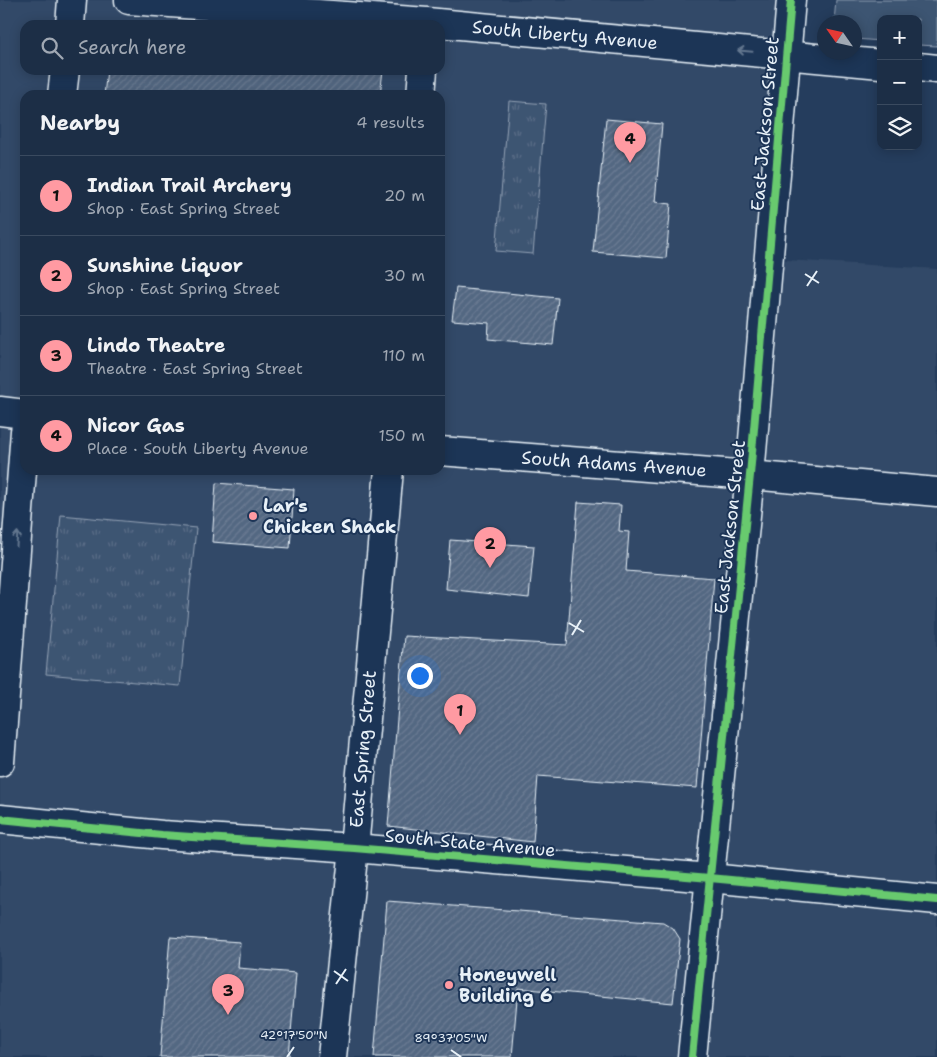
<!DOCTYPE html>
<html lang="en">
<head>
<meta charset="utf-8">
<style>
	body { margin:0; font-family:"Shantell Sans",sans-serif; background:#25364d; color:#f1f3f6 }
	.controls { position:absolute; right:15px; top:15px; display:grid; overflow:hidden; border-radius:10px; box-shadow:0 2px 12px #0003 }
	.controls button { width:45px; height:45px; display:grid; place-items:center; padding:0; border:0; border-bottom:1px solid #3a4a5f; background:#1c2e46; color:#f1f3f6; font:25px sans-serif }
	.compass { position:absolute; left:817px; top:15px; width:45px; height:45px; border-radius:50%; background:#1c2e46; box-shadow:0 2px 12px #0003; rotate:304deg }
	.you { position:absolute; left:419px; top:675px; width:18px; height:18px; margin:-12px; border:4px solid #fff; border-radius:50%; background:#1a73e8; box-shadow:0 0 0 8px #1a73e833 }
	.badge { display:grid; place-items:center; width:32px; height:32px; border-radius:50%; background:#ff9aa2; color:#111; font-size:16px; font-weight:700 }
	.pin { position:absolute; translate:-50% -41px; filter:drop-shadow(0 1px 2px #0008) }
	.pin::after { content:''; position:absolute; top:26px; width:18px; height:15px; background:inherit; clip-path:polygon(0 0,100% 0,50% 100%) }
	.list { margin:0; padding:0; list-style:none }
	h2 { display:flex; justify-content:space-between; align-items:center; height:65px; margin:0; padding:0 20px; font-size:21px }
	h2 small { font-size:16px; font-weight:400; color:#a0a8b3 }
	.list li { display:grid; grid-template-columns:32px 1fr auto; gap:15px; align-items:center; box-sizing:border-box; height:80px; padding:0 20px; border-top:1px solid #3a4a5f }
	.list b { display:block; font-size:19px; white-space:nowrap }
	.list p { margin:0; font-size:16px; white-space:nowrap; color:#a0a8b3 }
	.list em { font-size:16px; font-style:normal; color:#a0a8b3 }
	.icon { flex:none; width:28px; height:28px; fill:none; stroke:currentColor; stroke-width:2; stroke-linecap:round; stroke-linejoin:round }
	.map { position:relative; flex:none; width:937px; height:1057px; overflow:hidden }
	.search { position:absolute; background:#1c2e46; box-shadow:0 2px 12px #0003; left:20px; top:20px; width:425px; height:55px; display:flex; align-items:center; gap:12px; box-sizing:border-box; padding:0 18px; border-radius:15px; color:#a0a8b3; font-size:19px }
	.panel { position:absolute; background:#1c2e46; box-shadow:0 2px 12px #0003; left:20px; top:90px; width:425px; height:385px; border-radius:15px }
	.map>svg:first-child { display:block }
</style>
</head>
<body>
<div class="map">
<svg width="937" height="1057" viewBox="0 0 937 1057">
	<defs>
		<pattern id="grass-tufts" width="24" height="20" patternUnits="userSpaceOnUse" patternTransform="scale(1.25)"><rect width="24" height="20" fill="#3e5472"/><path d="M3 7l-1-3M5 7V3M7 7l1-3M15 17l-1-3M17 17v-4M19 17l1-3" fill="none" stroke="#5a6d87"/></pattern>
		<pattern id="building-hatch" width="6" height="6" patternUnits="userSpaceOnUse" patternTransform="scale(1.25)"><rect width="6" height="6" fill="#536782"/><path d="M-1 1l2-2M0 6l6-6M5 7l2-2" fill="none" stroke="#6c7d94"/></pattern>
	</defs>
	<rect width="100%" height="100%" fill="#253d5d"/>
	<filter id="ink" filterUnits="userSpaceOnUse"><feTurbulence type="fractalNoise" baseFrequency=".02" numOctaves="2"/><feDisplacementMap in="SourceGraphic" scale="10" xChannelSelector="R" yChannelSelector="G"/><feConvolveMatrix kernelMatrix="1 2 1 2 8 2 1 2 1" color-interpolation-filters="sRGB"/></filter>
	<g filter="url(#ink)">
		<path fill="#334a68" fill-rule="evenodd" d="M0,0H791L769,259L937,269V1057H0ZM25,25H440V70H25ZM25,95H440V470H25Z"/>
		<g fill="url(#grass-tufts)" stroke="#93a2b5">
			<path d="M509,101L546,104L533,254L496,251Z"/>
			<path d="M61,515L196,528L180,686L46,674Z"/>
		</g>
		<path fill="#3e5472" stroke="#93a2b5" d="M836,0H937V46L918,45V19H881V41L855,39L854,22H834Z"/>
		<g fill="url(#building-hatch)" stroke="#e8f1f8">
			<path d="M107,70H383L380,95H104Z"/>
			<path d="M606,119L662,124L655,202L671,204L666,258L593,252Z"/>
			<path d="M456,288L558,298L553,345L488,339L489,323L452,320Z"/>
			<path d="M216,483L294,489L290,548L212,542Z"/>
			<path d="M578,502L621,505L619,531L629,532L626,571L714,578L697,788L538,776L533,842L388,826L404,636L567,645Z"/>
			<path d="M450,540L534,546L529,598L446,589Z"/>
			<path d="M387,901L663,922L673,928L680,939L673,1003L518,988L512,1057H374Z"/>
			<path d="M170,937L240,942L238,968L296,973L289,1057H160Z"/>
		</g>
		<g fill="none" stroke-linecap="round" stroke-linejoin="round">
			<g stroke="#e8f1f8" stroke-width="31">
				<g id="minor">
					<path d="M129,0L427,22L881,64"/>
					<path d="M918,67L937,69"/>
					<path d="M421,95L423,70"/>
					<path d="M0,762L25,431"/>
					<path d="M0,819L162,835L354,848L710,878L937,900"/>
					<path d="M332,1057L354,848L389,470"/>
					<path d="M692,1057L750,475L791,0"/>
				</g>
			</g>
			<g stroke="#e8f1f8" stroke-width="31">
				<path id="tertiary" d="M440,451L750,475L937,492"/>
			</g>
			<g stroke="#e8f1f8" stroke-width="31">
				<g id="primary">
					<path d="M70,25L72,0"/>
					<path d="M62,95L65,70"/>
					<path d="M0,411L25,414"/>
				</g>
			</g>
			<use href="#minor" stroke="#1d3557" stroke-width="28"/>
			<use href="#tertiary" stroke="#1d3557" stroke-width="28"/>
			<use href="#primary" stroke="#1d3557" stroke-width="28"/>
			<g stroke="#1d3557" stroke-width="11">
				<g id="cycleway">
					<path d="M0,819L162,835L354,848L710,878L937,900"/>
					<path d="M692,1057L750,475L791,0"/>
				</g>
			</g>
			<use href="#cycleway" stroke="#67ca6e" stroke-width="8"/>
		</g>
		<defs><path id="oneway-shaft" d="M-6 0H5M1.5-3L5.5 0L1.5 3" fill="none" stroke-width="1.6" stroke-linecap="round" stroke-linejoin="round" transform="scale(1.25)"/></defs>
		<g stroke="#64778f">
			<use href="#oneway-shaft" transform="translate(745 51) rotate(-175)"/>
			<use href="#oneway-shaft" transform="translate(17 539) rotate(-86)"/>
		</g>
	</g>
	<path fill="none" stroke="#e8f1f8" stroke-width="2" d="M805,274L819,283M807,286L817,271M569,623L584,632M572,635L581,620M334,971L348,981M336,984L346,969M451,1050L461,1057M287,1057L294,1047"/>
	<g fill="#ff9aa2" stroke="#1d3557" stroke-width="2">
		<circle cx="253" cy="516" r="5"/>
		<circle cx="449" cy="985" r="5"/>
	</g>
	<g text-anchor="middle" dominant-baseline="central" stroke-width="4" stroke-linejoin="round" paint-order="stroke">
		<g font-size="18" fill="#e8f1f8" stroke="#1d3557">
			<text transform="translate(565 35) rotate(5)">South Liberty Avenue</text>
			<text transform="translate(765 124) rotate(-85)">East Jackson Street</text>
			<text transform="translate(614 464) rotate(4)">South Adams Avenue</text>
			<text transform="translate(730 527) rotate(-84)">East Jackson Street</text>
			<text transform="translate(363 749) rotate(-85)">East Spring Street</text>
			<text transform="translate(470 843) rotate(5)">South State Avenue</text>
		</g>
		<g font-size="18" font-weight="bold" fill="#e8f1f8" stroke="#1d3557" text-anchor="start">
			<text x="263" y="506">Lar's<tspan x="263" dy="21">Chicken Shack</tspan></text>
			<text x="459" y="975">Honeywell<tspan x="459" dy="21">Building 6</tspan></text>
		</g>
	</g>
	<g font-size="12" text-anchor="middle" fill="#e8f1f8" stroke="#1d3557" stroke-width="4" stroke-linejoin="round" paint-order="stroke">
		<text x="294" y="1039">42°17'50"N</text>
		<text x="451" y="1042">89°37'05"W</text>
	</g>
</svg>
<div class="controls">
<button>+</button>
<button>−</button>
<button><svg class="icon" aria-label="layers" viewBox="0 0 24 24"><path d="M12 4l9 5-9 5-9-5zM3 14l9 5 9-5"/></svg></button>
</div>
<svg class="compass" viewBox="-18 -18 36 36"><path d="M0-13l5 13h-10z" fill="#e53935"/><path d="M0 13l5-13h-10z" fill="#a0a8b3"/></svg>
<div class="you"></div>
<div class="pin badge" style="left:460px;top:735px">1</div>
<div class="pin badge" style="left:490px;top:568px">2</div>
<div class="pin badge" style="left:228px;top:1015px">3</div>
<div class="pin badge" style="left:630px;top:163px">4</div>
<div class="search"><svg class="icon" aria-label="search" viewBox="0 0 24 24"><circle cx="10" cy="10" r="6"/><path d="M15 15l6 6"/></svg>Search here</div>
<section class="panel">
<h2>Nearby<small>4 results</small></h2>
<ul class="list">
<li><span class="badge">1</span><div><b>Indian Trail Archery</b><p>Shop · East Spring Street</p></div><em>20 m</em></li>
<li><span class="badge">2</span><div><b>Sunshine Liquor</b><p>Shop · East Spring Street</p></div><em>30 m</em></li>
<li><span class="badge">3</span><div><b>Lindo Theatre</b><p>Theatre · East Spring Street</p></div><em>110 m</em></li>
<li><span class="badge">4</span><div><b>Nicor Gas</b><p>Place · South Liberty Avenue</p></div><em>150 m</em></li>
</ul>
</section>
</div>
</body>
</html>
